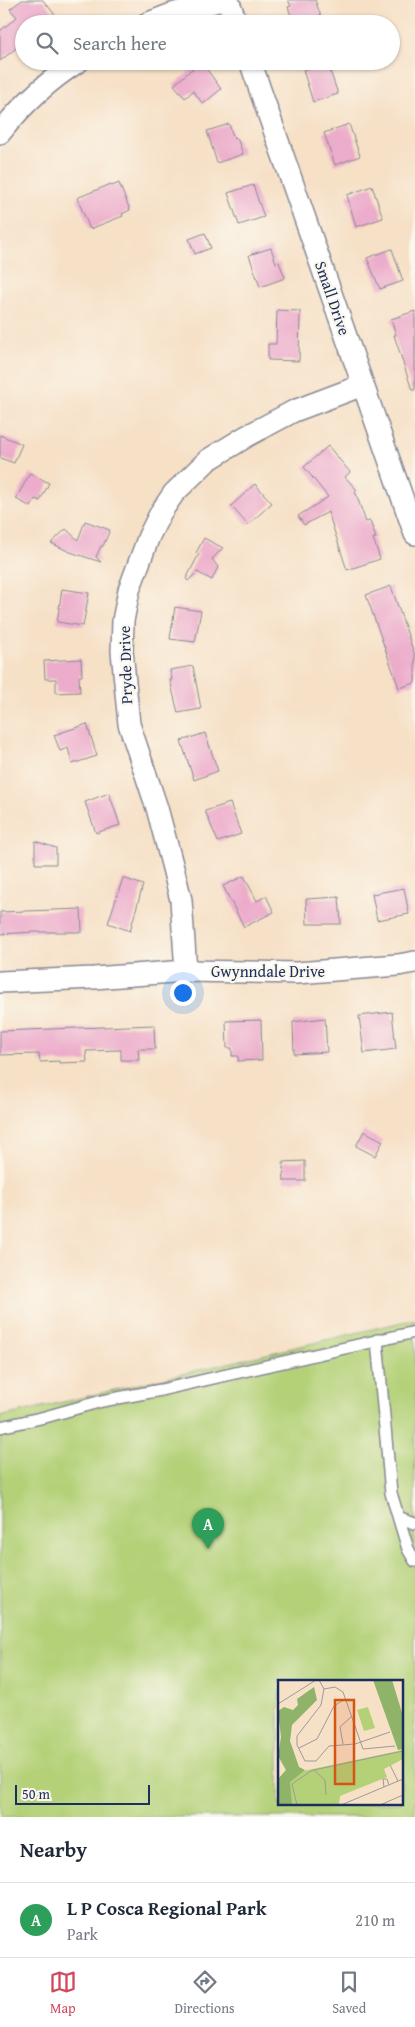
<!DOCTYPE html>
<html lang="en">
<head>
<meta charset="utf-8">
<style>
	body { margin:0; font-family:"Gentium Book Plus",serif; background:#f6f6f7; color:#1f2937 }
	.scale { position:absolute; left:15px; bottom:12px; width:135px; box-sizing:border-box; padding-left:5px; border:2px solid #1b2f5e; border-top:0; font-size:14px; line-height:18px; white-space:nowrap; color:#1b2f5e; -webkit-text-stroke:4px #fbf7ec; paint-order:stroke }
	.you { position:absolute; left:182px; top:992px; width:18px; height:18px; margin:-12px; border:4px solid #fff; border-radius:50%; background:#1a73e8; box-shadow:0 0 0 8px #1a73e833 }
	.badge { display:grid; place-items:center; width:32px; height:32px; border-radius:50%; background:#d1495b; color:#fff; font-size:16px; font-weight:700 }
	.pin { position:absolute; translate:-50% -41px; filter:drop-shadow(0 1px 2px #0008) }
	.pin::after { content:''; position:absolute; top:26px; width:18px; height:15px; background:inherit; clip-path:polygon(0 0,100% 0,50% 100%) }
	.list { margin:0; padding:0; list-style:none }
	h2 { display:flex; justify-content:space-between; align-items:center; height:65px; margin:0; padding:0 20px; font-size:21px }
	h2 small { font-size:16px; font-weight:400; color:#747a83 }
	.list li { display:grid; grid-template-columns:32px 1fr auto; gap:15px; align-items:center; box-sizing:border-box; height:75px; padding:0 20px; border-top:1px solid #e0e1e3 }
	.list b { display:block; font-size:19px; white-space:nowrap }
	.list p { margin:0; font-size:16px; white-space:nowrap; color:#747a83 }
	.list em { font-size:16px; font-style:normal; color:#747a83 }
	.icon { flex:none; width:28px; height:28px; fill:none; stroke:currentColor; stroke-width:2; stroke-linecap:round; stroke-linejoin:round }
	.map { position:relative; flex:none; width:415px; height:1817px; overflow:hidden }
	.search { position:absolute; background:#fff; box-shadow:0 1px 4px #0004; left:15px; right:15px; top:15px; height:55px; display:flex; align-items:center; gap:12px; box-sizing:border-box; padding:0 18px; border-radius:28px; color:#747a83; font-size:19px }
	.sheet { height:140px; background:#fff }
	nav { display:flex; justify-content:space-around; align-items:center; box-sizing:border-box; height:70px; border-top:1px solid #e0e1e3; background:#fff; font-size:14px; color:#747a83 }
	nav a { display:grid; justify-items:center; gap:2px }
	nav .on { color:#d1495b }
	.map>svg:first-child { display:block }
</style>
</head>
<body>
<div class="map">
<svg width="415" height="1817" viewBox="0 0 415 1817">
	<rect width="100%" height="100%" fill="#fbf7ec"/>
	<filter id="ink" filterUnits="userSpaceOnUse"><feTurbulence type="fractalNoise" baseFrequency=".02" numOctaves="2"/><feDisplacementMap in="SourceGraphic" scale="10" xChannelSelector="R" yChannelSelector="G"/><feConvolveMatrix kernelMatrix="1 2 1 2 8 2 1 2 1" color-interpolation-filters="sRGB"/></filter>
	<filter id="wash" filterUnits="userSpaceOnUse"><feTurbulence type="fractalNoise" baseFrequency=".0096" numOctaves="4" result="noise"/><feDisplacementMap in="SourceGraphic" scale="20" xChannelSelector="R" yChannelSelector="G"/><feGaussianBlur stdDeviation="1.12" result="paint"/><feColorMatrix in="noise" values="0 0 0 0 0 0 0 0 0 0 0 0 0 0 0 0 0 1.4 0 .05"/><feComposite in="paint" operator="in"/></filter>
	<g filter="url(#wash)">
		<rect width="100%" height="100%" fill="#f6e0c6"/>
		<path fill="#b4d178" stroke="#68806b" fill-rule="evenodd" d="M415,1319V1817H0V1417ZM279,1681H401V1803H279Z"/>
		<g id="blocks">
			<g fill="#ecaccb">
				<path d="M22,0H43L56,16L47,24H24V42L0,61V31L17,17L10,9Z"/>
				<path d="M288,0H315L324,24H294L288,7L291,6Z"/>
				<path d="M201,61L221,89L203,104L193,91L185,98L174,85Z"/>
				<path d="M327,62L338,94L313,102L303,70Z"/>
				<path d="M229,124L234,139L237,138L243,154L217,163L207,131Z"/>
				<path d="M349,124L360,156L335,165L324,133Z"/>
				<path d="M119,183L130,210L122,214L123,216L90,229L77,198L111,184L112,186Z"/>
				<path d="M253,185L264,217L239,225L228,193Z"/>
				<path d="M372,186L383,218L356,227L347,195Z"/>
				<path d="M205,233L211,248L195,254L189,239Z"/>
				<path d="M271,248L276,263L279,262L285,278L260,287L249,255Z"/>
				<path d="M392,249L403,281L380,289L367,258Z"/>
				<path d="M277,310L300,311L299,361L268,360V344H276Z"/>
				<path d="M415,311V390H412L394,335H396L391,319Z"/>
				<path d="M0,435L22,444L14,463L0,458Z"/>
				<path d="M328,446L350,472L345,477L357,490L355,491L366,522L370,521L376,538H373L380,559L347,570L328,512L304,525L298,516L328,497L304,467Z"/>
				<path d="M30,473L49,483L40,501L35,499L31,507L16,499Z"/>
				<path d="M255,484L272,503L248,525L231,506Z"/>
				<path d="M85,521L110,530L103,546H101L96,557L101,562L70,552L51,543L66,529L78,540Z"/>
				<path d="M204,538L223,548L212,559L218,567L212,580L197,572L188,581L186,579L199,554L196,553Z"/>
				<path d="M391,586L415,656V683L399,688L366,595Z"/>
				<path d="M62,589L89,593L83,626L57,622Z"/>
				<path d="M175,607L201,611L195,642L170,639Z"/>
				<path d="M81,659L82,676H79L80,692L56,693V679H45L44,661Z"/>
				<path d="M193,666L201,709L178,713L170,680H172L170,670Z"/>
				<path d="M87,724L97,756L72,764L68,748L60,751L54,735Z"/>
				<path d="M205,733L218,771L194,780L181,741Z"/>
				<path d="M109,793L120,825L96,833L85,802Z"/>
				<path d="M230,803L241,834L218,842L205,811Z"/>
				<path d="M35,841L56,848V864H35Z"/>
				<path d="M244,876L257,901L266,896L274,912L244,927L223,886Z"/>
				<path d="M123,878L143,885L130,931L108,923Z"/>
				<path d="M404,888L409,914L377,920L372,894Z"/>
				<path d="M339,897L341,924H307L306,899Z"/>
				<path d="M81,909L82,932H34L0,934V912Z"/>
				<path d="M392,1012L396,1049L364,1053L359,1016Z"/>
				<path d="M325,1018L327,1052L294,1054L293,1022Z"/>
				<path d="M261,1020L262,1060L238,1061V1056H232V1048H227L226,1021Z"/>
				<path d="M154,1025L155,1049H138L139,1060H121V1050L86,1051L87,1062L59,1063V1061L40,1062L39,1054L0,1055V1031Z"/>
				<path d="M364,1131L383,1141L375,1156L356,1146Z"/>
				<path d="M305,1161V1181H284L283,1162Z"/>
			</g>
		</g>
	</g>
	<g filter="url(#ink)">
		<use href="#blocks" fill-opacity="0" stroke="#888892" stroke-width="1"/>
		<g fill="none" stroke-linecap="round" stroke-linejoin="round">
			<g stroke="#888892" stroke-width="14">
				<g id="service">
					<path d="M377,1340L391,1493L408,1549L415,1561"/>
					<path d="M0,1427L45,1417L102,1401L161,1390L415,1332"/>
					<path d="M400,1518L415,1523"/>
				</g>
			</g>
			<g stroke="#888892" stroke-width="24">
				<g id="minor">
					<path d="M228,0L237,24"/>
					<path d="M146,24L172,14L222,0"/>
					<path d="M250,61L415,534"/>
					<path d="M0,133C22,105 49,80 79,61"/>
					<path d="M186,971L181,900L172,864L157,808L129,724L122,651L123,621L129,590L149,536L161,512L174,493L208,460L247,436L294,411L363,385"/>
					<path d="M0,982L94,978L186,971L297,973L398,965L415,962"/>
				</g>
			</g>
			<use href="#service" stroke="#fff" stroke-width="11"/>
			<use href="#minor" stroke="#fff" stroke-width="21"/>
		</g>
	</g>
	<g text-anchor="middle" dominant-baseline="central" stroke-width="4.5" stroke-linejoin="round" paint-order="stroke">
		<g font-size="16" fill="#1b2f5e" stroke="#fbf7ec">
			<text transform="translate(333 298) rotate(71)">Small Drive</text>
			<text transform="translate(125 665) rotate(-92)">Pryde Drive</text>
			<text x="268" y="971">Gwynndale Drive</text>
		</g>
	</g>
	<g transform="translate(278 1680)">
		<rect width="125" height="125" fill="#f6e0c6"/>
		<path d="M90,27L97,48L86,51L79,30ZM125,70V79L106,89L109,97L62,116L61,125H12L6,95Z" fill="#b4d178"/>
		<path d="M95,0H114L125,36V69L120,70ZM36,7L39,20L14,45L12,61L21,87L27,90L12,102L14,125H0V99L8,90L0,76L3,57L0,31L6,27L15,30L20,25L19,19Z" fill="#8fb368"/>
		<path fill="none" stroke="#9e999c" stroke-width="1" d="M41,0L46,9L43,25L19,56V65L27,81H38L51,66L77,64L112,52M46,9L57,7L65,12L85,69L117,66M0,24L38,0M65,64L62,47L73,37M21,68L39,59L56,26L67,19M112,85L120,101M36,90L125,71M106,107L105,99H109L111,105M19,125L14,104L33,91L36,90L47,100L48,115M63,125L125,99M102,125L125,115"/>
		<path fill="#d45514" fill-opacity="0.15" stroke="#d45514" stroke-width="2.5" d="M57,20H76V104H57Z"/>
		<rect width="125" height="125" fill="none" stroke="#1b2f5e" stroke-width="2.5"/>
	</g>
</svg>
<div class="scale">50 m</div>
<div class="you"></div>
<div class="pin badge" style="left:208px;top:1549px;background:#2e9e5b">A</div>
<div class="search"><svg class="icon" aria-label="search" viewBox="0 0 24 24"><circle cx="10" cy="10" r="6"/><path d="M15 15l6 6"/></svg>Search here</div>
</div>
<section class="sheet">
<h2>Nearby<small></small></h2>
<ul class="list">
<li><span class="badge" style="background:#2e9e5b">A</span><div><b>L P Cosca Regional Park</b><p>Park</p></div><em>210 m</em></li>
</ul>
</section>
<nav>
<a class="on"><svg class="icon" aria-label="map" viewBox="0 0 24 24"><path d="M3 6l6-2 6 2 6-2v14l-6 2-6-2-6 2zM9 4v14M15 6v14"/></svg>Map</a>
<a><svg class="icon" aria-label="directions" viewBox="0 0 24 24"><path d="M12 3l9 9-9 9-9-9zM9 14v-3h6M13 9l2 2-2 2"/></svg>Directions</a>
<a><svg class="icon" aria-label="saved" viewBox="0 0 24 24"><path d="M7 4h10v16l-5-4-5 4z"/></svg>Saved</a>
</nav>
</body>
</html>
